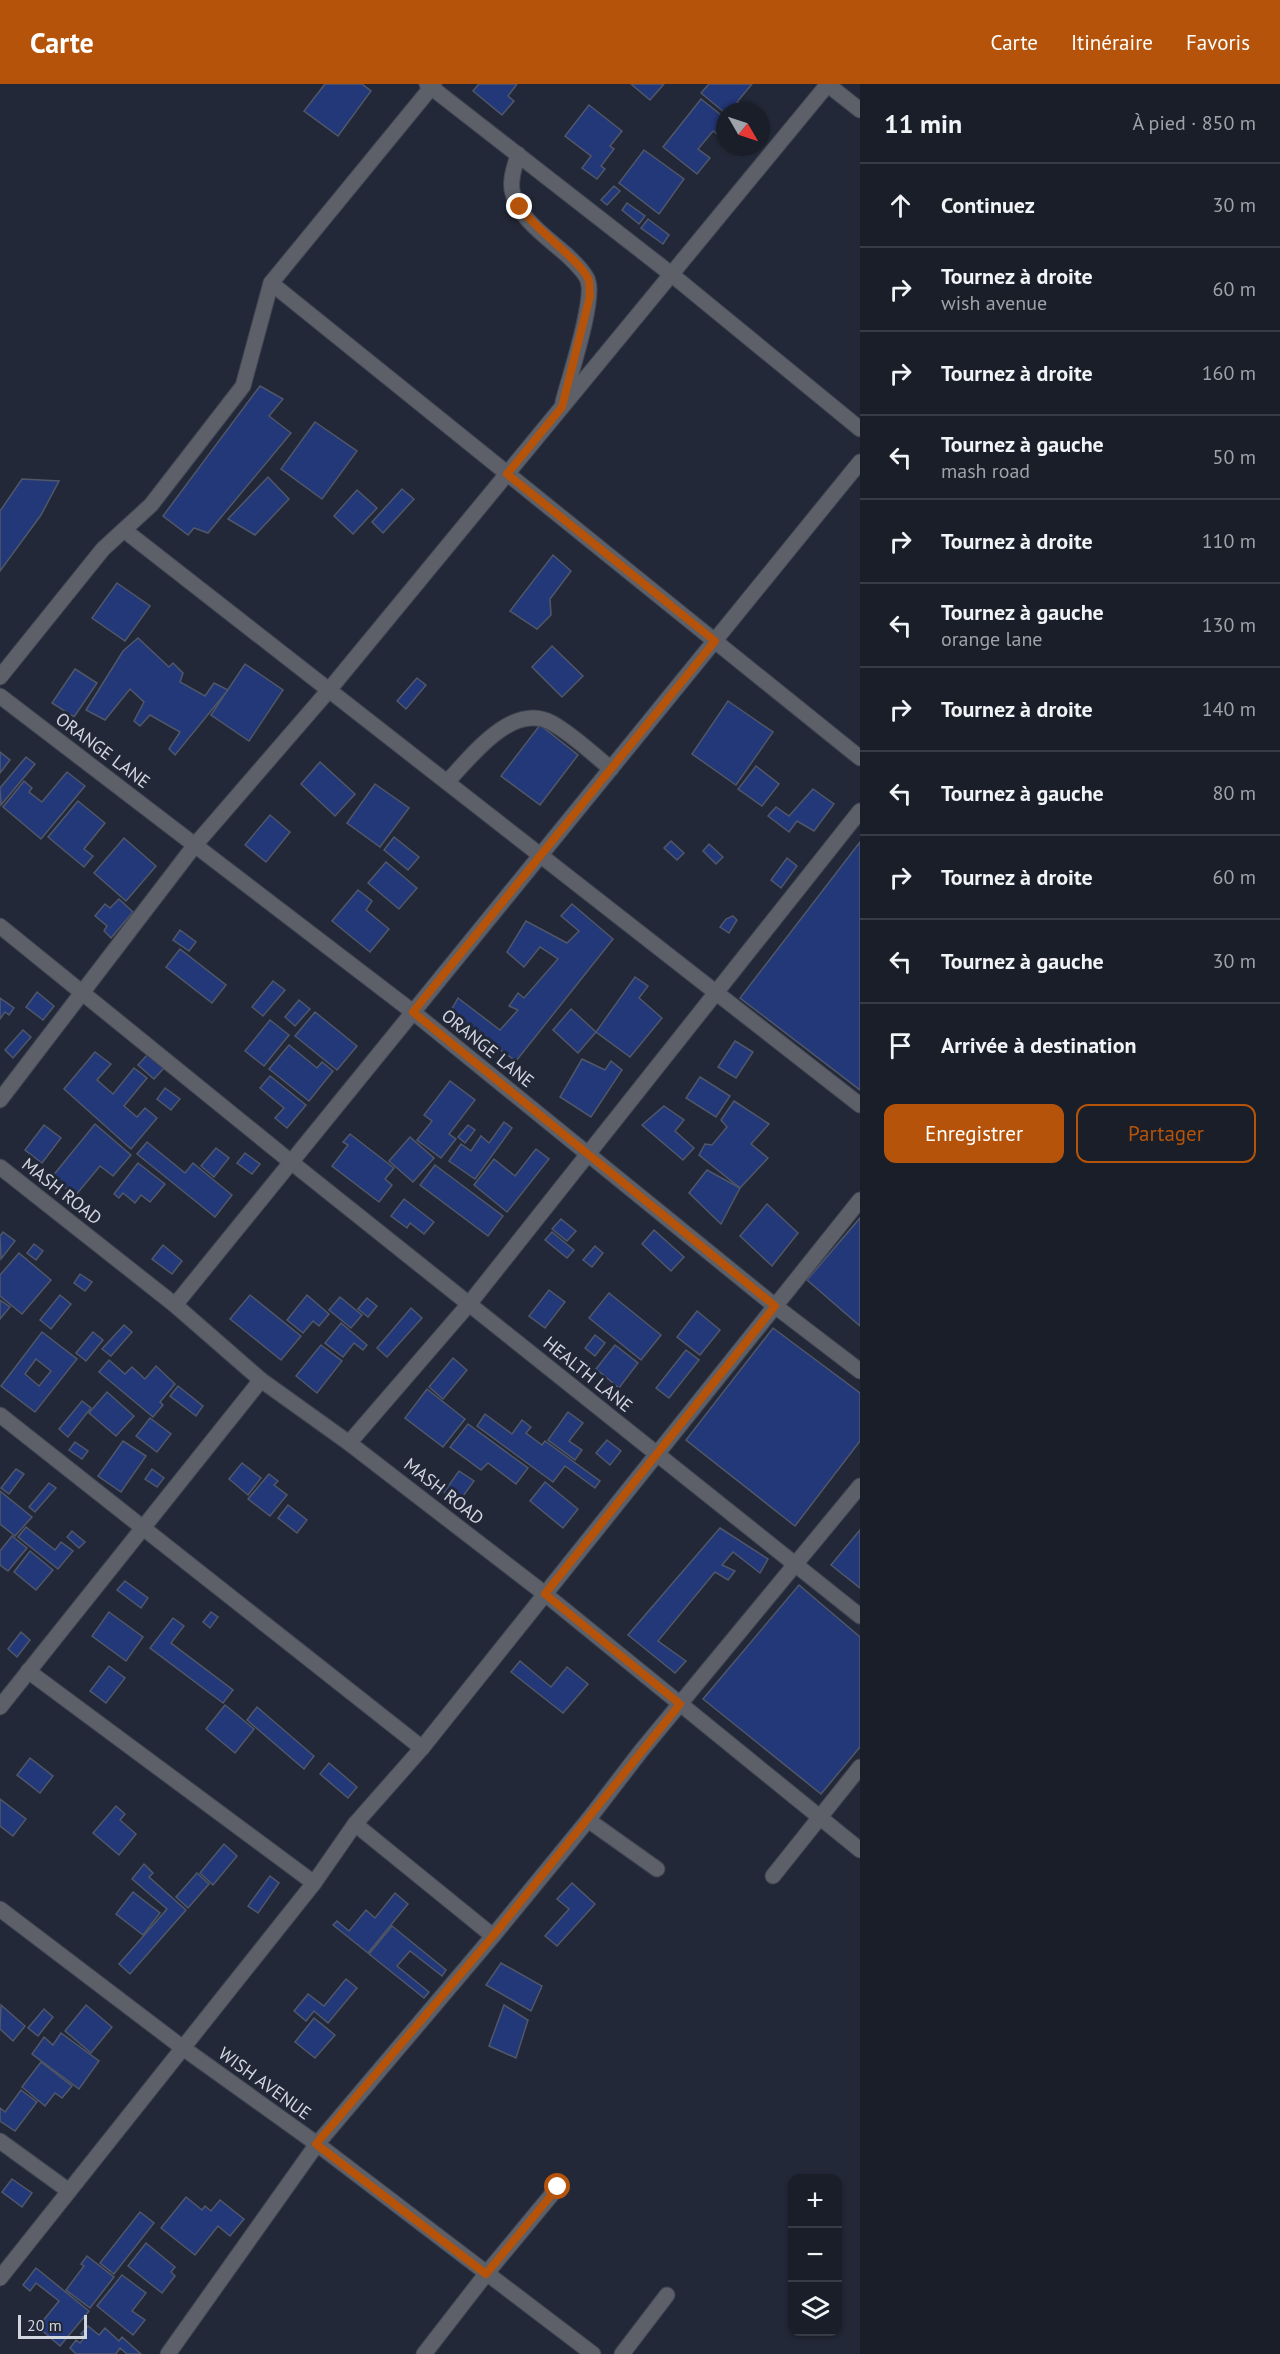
<!DOCTYPE html>
<html lang="fr">
<head>
<meta charset="utf-8">
<style>
	body { margin:0; font-family:"PT Sans",sans-serif; background:#232731; color:#f1f3f6 }
	.controls { position:absolute; right:18px; bottom:18px; display:grid; overflow:hidden; border-radius:12px; box-shadow:0 2px 4px #0004 }
	.controls button { width:54px; height:54px; display:grid; place-items:center; padding:0; border:0; border-bottom:2px solid #383c46; background:#1a1e29; color:#f1f3f6; font:30px sans-serif }
	.compass { position:absolute; left:716px; top:18px; width:54px; height:54px; border-radius:50%; background:#1a1e29; box-shadow:0 2px 4px #0004; rotate:129deg }
	.scale { position:absolute; left:18px; bottom:15px; width:69px; box-sizing:border-box; padding-left:6px; border:3px solid #d1d6df; border-top:0; font-size:16px; line-height:21px; white-space:nowrap; color:#d1d6df; -webkit-text-stroke:4px #222837; paint-order:stroke }
	.stop { position:absolute; width:18px; height:18px; margin:-14px; border:4px solid #b45309; border-radius:50%; background:#fff }
	.stop.end { background:#b45309; border-color:#fff; box-shadow:0 2px 6px #0008 }
	.list { margin:0; padding:0; list-style:none }
	h2 { display:flex; justify-content:space-between; align-items:center; height:78px; margin:0; padding:0 24px; font-size:26px }
	h2 small { font-size:20px; font-weight:400; color:#9fa2a8 }
	.list li { display:grid; grid-template-columns:39px 1fr auto; gap:18px; align-items:center; box-sizing:border-box; height:84px; padding:0 24px; border-top:2px solid #383c46 }
	.list b { display:block; font-size:22px; white-space:nowrap }
	.list p { margin:0; font-size:20px; white-space:nowrap; color:#9fa2a8 }
	.list em { font-size:20px; font-style:normal; color:#9fa2a8 }
	.actions { display:flex; gap:12px; padding:18px 24px }
	.actions a { flex:1; padding:14px 0; border:2px solid #b45309; border-radius:12px; text-align:center; font-size:21px; color:#b45309 }
	.actions .main { background:#b45309; color:#fff }
	.icon { flex:none; width:33px; height:33px; fill:none; stroke:currentColor; stroke-width:2; stroke-linecap:round; stroke-linejoin:round }
	.map { position:relative; flex:none; width:860px; height:2270px; overflow:hidden }
	header { display:flex; align-items:center; gap:36px; box-sizing:border-box; height:84px; padding:0 30px; background:#b45309; color:#fff }
	header strong { font-size:28px }
	nav { display:flex; gap:33px; margin-inline-start:auto; font-size:21px }
	main { display:flex }
	aside { flex:1; background:#1a1e29 }
	.map>svg:first-child { display:block }
</style>
</head>
<body>
<header>
<strong>Carte</strong>
<nav><a>Carte</a><a>Itinéraire</a><a>Favoris</a></nav>
</header>
<main>
<div class="map">
<svg width="860" height="2270" viewBox="0 0 860 2270">
	<rect width="100%" height="100%" fill="#222837"/>
	<g fill="#233879" stroke="#505768" stroke-width="1.5" fill-rule="evenodd">
		<path d="M325,0H362L371,7L338,52L304,27Z"/>
		<path d="M479,0H517L508,12L514,17L502,31L473,7Z"/>
		<path d="M631,0H664L650,16Z"/>
		<path d="M709,0H752L737,18L742,21L737,27H725V29L701,9Z"/>
		<path d="M701,15L725,34V47L721,53L713,47L698,65L710,74L697,90L663,63Z"/>
		<path d="M589,21L622,47L610,62L614,65L601,82L605,85L597,95L582,84L591,72L565,52Z"/>
		<path d="M644,66L684,95L659,130L619,99Z"/>
		<path d="M614,102L620,107L607,121L601,116Z"/>
		<path d="M627,119L645,132L639,140L622,126Z"/>
		<path d="M648,135L669,151L663,160L641,144Z"/>
		<path d="M260,302L283,315L269,332L291,349L208,449L194,444L188,451L163,432Z"/>
		<path d="M315,338L357,367L322,415L281,385Z"/>
		<path d="M268,393L289,415L255,451L228,435Z"/>
		<path d="M22,395L59,397L41,431L0,487V427Z"/>
		<path d="M402,405L414,415L383,449L372,438Z"/>
		<path d="M357,406L377,424L353,450L334,432Z"/>
		<path d="M553,471L571,487L550,515L551,531L537,545L510,527Z"/>
		<path d="M117,499L150,522L125,557L92,534Z"/>
		<path d="M138,554L169,583L173,579L183,589L180,598L205,612L214,599L228,606L175,671L169,665L180,648L150,631L140,642L134,637L144,618L130,605L105,636L86,626L123,567Z"/>
		<path d="M552,562L583,592L562,613L532,583Z"/>
		<path d="M245,580L283,606L249,657L211,631Z"/>
		<path d="M75,585L97,599L74,633L52,619Z"/>
		<path d="M417,594L426,601L406,625L397,617Z"/>
		<path d="M728,617L773,648L736,701L692,670Z"/>
		<path d="M540,641L578,671L540,721L501,692Z"/>
		<path d="M0,668L10,676L0,689Z"/>
		<path d="M26,673L35,680L1,721L0,704Z"/>
		<path d="M320,678L355,710L335,732L301,700Z"/>
		<path d="M756,682L779,700L762,722L738,705Z"/>
		<path d="M67,688L85,702L41,755L3,723L24,697L32,704L29,708L42,718Z"/>
		<path d="M375,700L409,724L380,763L347,739Z"/>
		<path d="M813,705L834,720L814,747L797,737L789,748L768,732L776,723L789,732Z"/>
		<path d="M78,717L105,739L84,765L93,772L84,783L48,753Z"/>
		<path d="M270,731L290,748L266,778L245,761Z"/>
		<path d="M394,753L419,773L408,786L384,766Z"/>
		<path d="M124,754L156,782L126,817L94,789Z"/>
		<path d="M671,757L684,769L677,776L664,764Z"/>
		<path d="M860,758V1006L740,914Z"/>
		<path d="M709,760L723,773L716,780L703,767Z"/>
		<path d="M787,774L797,782L781,804L771,796Z"/>
		<path d="M386,778L417,804L399,825L368,799Z"/>
		<path d="M358,806L372,817L366,826L389,845L370,868L332,837Z"/>
		<path d="M119,815L133,828L111,854L104,847L107,842L95,832L105,820L110,824Z"/>
		<path d="M572,820L613,855L516,977L449,930L458,914L500,946L518,926L509,922L518,909L524,914L558,875L540,863L524,883L507,868L526,837L567,859L579,847L561,832Z"/>
		<path d="M733,832L737,836L729,849L720,843L726,835Z"/>
		<path d="M180,846L196,858L189,867L173,856Z"/>
		<path d="M180,865L226,901L212,919L166,883Z"/>
		<path d="M635,893L648,902L639,914L662,934L630,973L596,948Z"/>
		<path d="M273,897L285,906L263,932L252,923Z"/>
		<path d="M37,908L54,922L43,936L26,923Z"/>
		<path d="M0,914L14,924L9,931L5,928L0,935Z"/>
		<path d="M299,916L310,925L295,942L285,933Z"/>
		<path d="M571,925L596,948L578,969L553,946Z"/>
		<path d="M315,928L357,962L337,986L295,952Z"/>
		<path d="M270,936L289,951L264,982L245,967Z"/>
		<path d="M23,946L31,953L13,974L5,966Z"/>
		<path d="M735,957L753,968L736,994L718,983Z"/>
		<path d="M289,961L317,984L322,978L333,987L309,1017L269,985Z"/>
		<path d="M95,968L111,980L97,996L113,1010L134,984L147,994L124,1022L137,1033L145,1024L157,1034L131,1065L64,1005Z"/>
		<path d="M148,970L164,984L154,995L138,981Z"/>
		<path d="M582,975L605,986L611,977L622,986L591,1033L560,1013Z"/>
		<path d="M270,992L306,1021L287,1044L275,1034L284,1024L260,1004Z"/>
		<path d="M700,993L730,1012L716,1033L686,1014Z"/>
		<path d="M450,997L475,1016L449,1050L456,1055L441,1074L417,1056L432,1037L424,1031Z"/>
		<path d="M165,1004L180,1015L171,1026L157,1015Z"/>
		<path d="M734,1017L769,1040L751,1060L768,1074L740,1104L699,1071L705,1060L712,1061L727,1043L721,1036Z"/>
		<path d="M664,1022L684,1036L675,1047L694,1064L683,1076L642,1041Z"/>
		<path d="M504,1038L512,1044L475,1095L449,1077L461,1060L471,1067L481,1052L489,1059Z"/>
		<path d="M95,1040L131,1071L113,1092L100,1082L75,1112L52,1093Z"/>
		<path d="M44,1041L61,1054L42,1079L25,1066Z"/>
		<path d="M468,1041L475,1046L465,1059L458,1053Z"/>
		<path d="M350,1050L394,1084L385,1095L392,1101L379,1118L332,1082L348,1061L343,1058Z"/>
		<path d="M410,1053L434,1074L413,1098L389,1077Z"/>
		<path d="M147,1058L185,1089L193,1079L232,1111L215,1133L137,1070Z"/>
		<path d="M216,1064L229,1074L214,1093L201,1082Z"/>
		<path d="M536,1065L549,1075L507,1128L474,1101L494,1075L515,1092Z"/>
		<path d="M245,1069L260,1080L252,1090L237,1079Z"/>
		<path d="M138,1079L165,1100L150,1118L141,1111L135,1119L123,1109L119,1114L114,1110Z"/>
		<path d="M435,1081L503,1132L488,1152L420,1101Z"/>
		<path d="M707,1086L740,1104L721,1140L689,1109Z"/>
		<path d="M404,1115L434,1138L424,1150L410,1139L407,1144L391,1132Z"/>
		<path d="M767,1120L798,1149L772,1182L740,1152Z"/>
		<path d="M860,1134V1242L807,1196Z"/>
		<path d="M561,1135L576,1147L567,1157L552,1145Z"/>
		<path d="M654,1146L684,1173L671,1187L642,1160Z"/>
		<path d="M3,1148L15,1157L1,1175L0,1152Z"/>
		<path d="M552,1148L574,1166L567,1174L545,1156Z"/>
		<path d="M34,1160L43,1167L36,1176L27,1169Z"/>
		<path d="M163,1161L182,1177L172,1190L152,1175Z"/>
		<path d="M595,1162L603,1169L592,1183L583,1176Z"/>
		<path d="M19,1169L51,1196L22,1230L0,1212V1191Z"/>
		<path d="M80,1190L92,1198L85,1207L74,1199Z"/>
		<path d="M549,1206L565,1218L545,1244L529,1232Z"/>
		<path d="M609,1209L661,1251L641,1276L589,1234Z"/>
		<path d="M60,1211L71,1220L51,1245L40,1236Z"/>
		<path d="M250,1211L301,1252L281,1276L230,1235Z"/>
		<path d="M307,1211L329,1230L319,1242L313,1237L303,1249L287,1236Z"/>
		<path d="M340,1213L362,1231L351,1244L329,1226Z"/>
		<path d="M367,1214L377,1222L368,1233L358,1225Z"/>
		<path d="M0,1216L10,1223L0,1235Z"/>
		<path d="M411,1224L422,1234L387,1273L377,1264Z"/>
		<path d="M697,1227L720,1246L700,1271L677,1253Z"/>
		<path d="M341,1239L367,1261L363,1266L354,1259L343,1273L325,1259Z"/>
		<path d="M124,1241L132,1248L111,1272L102,1265Z"/>
		<path d="M773,1244L860,1309V1357L795,1442L686,1356Z"/>
		<path d="M42,1248L77,1275L35,1328L1,1302ZM36,1275L51,1287L39,1302L25,1290Z"/>
		<path d="M93,1248L103,1256L86,1277L76,1269Z"/>
		<path d="M595,1251L605,1259L595,1272L585,1264Z"/>
		<path d="M321,1261L342,1277L317,1309L296,1292Z"/>
		<path d="M615,1261L638,1279L619,1304L596,1285Z"/>
		<path d="M686,1266L699,1276L669,1314L656,1304Z"/>
		<path d="M453,1274L467,1286L443,1315L429,1303Z"/>
		<path d="M109,1276L125,1290L132,1283L145,1295L156,1282L175,1300L160,1318L163,1321L153,1333L99,1288Z"/>
		<path d="M178,1302L203,1322L196,1332L170,1312Z"/>
		<path d="M427,1305L465,1335L443,1363L405,1334Z"/>
		<path d="M107,1308L134,1332L116,1352L89,1329Z"/>
		<path d="M82,1317L91,1324L68,1353L59,1345Z"/>
		<path d="M568,1328L583,1339L569,1357L582,1366L575,1376L548,1356Z"/>
		<path d="M485,1330L512,1350L522,1336L531,1343L526,1349L542,1361L545,1357L600,1397L595,1404L565,1382L553,1398L477,1342Z"/>
		<path d="M150,1334L171,1350L157,1368L136,1352Z"/>
		<path d="M468,1340L528,1384L516,1400L488,1379L481,1386L450,1363Z"/>
		<path d="M607,1356L621,1367L610,1381L596,1369Z"/>
		<path d="M123,1357L146,1372L121,1408L98,1392Z"/>
		<path d="M75,1358L88,1367L82,1375L69,1366Z"/>
		<path d="M242,1379L261,1394L248,1411L229,1395Z"/>
		<path d="M16,1385L24,1390L9,1410L1,1404Z"/>
		<path d="M152,1385L164,1394L157,1403L145,1395Z"/>
		<path d="M459,1387L474,1397L458,1419L444,1408Z"/>
		<path d="M269,1390L278,1397L274,1401L287,1411L270,1432L248,1415Z"/>
		<path d="M545,1398L578,1425L563,1444L530,1417Z"/>
		<path d="M49,1399L56,1404L35,1428L29,1423Z"/>
		<path d="M0,1407L32,1433L15,1452L0,1440Z"/>
		<path d="M288,1421L307,1436L297,1449L278,1434Z"/>
		<path d="M26,1443L55,1466L61,1458L73,1467L58,1485L18,1453Z"/>
		<path d="M720,1444L768,1475L760,1489L733,1468L722,1481L735,1487L728,1496L715,1488L658,1557L686,1577L675,1589L628,1551Z"/>
		<path d="M860,1446V1504L831,1481Z"/>
		<path d="M72,1447L85,1458L79,1464L67,1453Z"/>
		<path d="M12,1452L27,1464L8,1487L0,1481V1467Z"/>
		<path d="M30,1467L53,1486L36,1506L14,1488Z"/>
		<path d="M125,1497L148,1514L141,1524L117,1506Z"/>
		<path d="M799,1501L860,1553V1663L821,1710L703,1615Z"/>
		<path d="M109,1528L143,1553L126,1577L92,1552Z"/>
		<path d="M211,1528L218,1533L210,1544L203,1538Z"/>
		<path d="M173,1534L184,1542L171,1559L233,1606L223,1619L150,1564Z"/>
		<path d="M21,1548L30,1556L17,1573L8,1565Z"/>
		<path d="M520,1577L551,1603L567,1583L588,1600L563,1629L511,1588Z"/>
		<path d="M109,1582L125,1594L106,1619L90,1607Z"/>
		<path d="M225,1621L254,1645L235,1669L206,1645Z"/>
		<path d="M257,1623L314,1672L304,1685L247,1636Z"/>
		<path d="M30,1674L53,1692L40,1709L17,1691Z"/>
		<path d="M329,1679L357,1703L348,1714L320,1690Z"/>
		<path d="M0,1715L26,1735L13,1752L0,1742Z"/>
		<path d="M116,1722L125,1730L120,1736L136,1750L119,1771L93,1749Z"/>
		<path d="M224,1760L237,1772L213,1801L200,1789Z"/>
		<path d="M144,1780L153,1789L149,1793L186,1826L130,1890L119,1880L167,1825L132,1795Z"/>
		<path d="M197,1789L209,1800L188,1824L176,1813Z"/>
		<path d="M270,1792L279,1799L258,1829L248,1822Z"/>
		<path d="M572,1799L595,1820L557,1862L545,1852L569,1825L557,1815Z"/>
		<path d="M133,1808L160,1829L143,1851L116,1830Z"/>
		<path d="M395,1809L408,1820L368,1869L333,1841L337,1837L349,1847L366,1826L375,1834Z"/>
		<path d="M392,1842L446,1886L442,1892L410,1867L397,1882L429,1908L424,1914L369,1870Z"/>
		<path d="M501,1879L542,1902L531,1927L486,1901Z"/>
		<path d="M346,1895L357,1904L328,1939L314,1927L306,1937L294,1927L308,1910L324,1922Z"/>
		<path d="M1,1921L25,1942L13,1957L0,1945Z"/>
		<path d="M86,1921L112,1943L91,1969L65,1947Z"/>
		<path d="M504,1921L528,1936L516,1974L489,1962Z"/>
		<path d="M44,1925L53,1933L38,1952L28,1944Z"/>
		<path d="M314,1934L335,1951L315,1974L295,1958Z"/>
		<path d="M61,1949L99,1977L79,2005L32,1970L44,1953L53,1961Z"/>
		<path d="M41,1978L72,2002L62,2014L55,2009L45,2022L22,2003Z"/>
		<path d="M21,2006L37,2018L15,2047L0,2037V2024L5,2028Z"/>
		<path d="M12,2095L32,2109L22,2123L2,2108Z"/>
		<path d="M186,2113L202,2126L205,2122L211,2127L220,2116L244,2135L230,2152L218,2142L195,2171L161,2144Z"/>
		<path d="M140,2128L154,2139L114,2190L100,2179Z"/>
		<path d="M146,2159L175,2183L171,2188L175,2192L162,2209L128,2182Z"/>
		<path d="M87,2172L114,2193L90,2224L66,2206L84,2182L81,2180Z"/>
		<path d="M36,2184L89,2227L60,2262L38,2243L59,2217L36,2199L30,2207L23,2201Z"/>
		<path d="M122,2191L146,2209L132,2227L145,2236L133,2251L97,2222Z"/>
		<path d="M88,2242L99,2251L105,2244L119,2257L122,2253L141,2270H127L120,2264L116,2270H76L70,2264L76,2256L80,2259L85,2253L81,2250Z"/>
	</g>
	<g fill="none" stroke-linecap="round" stroke-linejoin="round">
		<g stroke="#3e4452" stroke-width="17">
			<g id="minor">
				<path d="M427,0L671,190L860,345"/>
				<path d="M827,0L860,26"/>
				<path d="M518,70C515,82 510,94 512,106C517,134 548,154 568,172C574,178 586,189 588,197C595,217 569,294 563,318"/>
				<path d="M271,199L860,674"/>
				<path d="M124,446L860,1021"/>
				<path d="M0,593L103,465L151,421L243,302L271,199L434,0"/>
				<path d="M0,612L413,928L775,1222L860,1287"/>
				<path d="M447,698C471,673 512,617 552,639C573,651 592,669 611,685"/>
				<path d="M0,842L291,1078L860,1532"/>
				<path d="M0,1016L195,761L329,606L828,0"/>
				<path d="M0,1083L175,1221L261,1296L349,1359L545,1510L860,1766"/>
				<path d="M175,1221L860,378"/>
				<path d="M0,1331L422,1664"/>
				<path d="M349,1359L469,1220L860,727"/>
				<path d="M28,1587L314,1799"/>
				<path d="M0,1623L261,1296"/>
				<path d="M588,1736L657,1785"/>
				<path d="M355,1740L493,1852"/>
				<path d="M773,1792L860,1683"/>
				<path d="M0,1825L183,1964L317,2060L593,2270"/>
				<path d="M0,2057L69,2107"/>
				<path d="M0,2194L314,1799L355,1740L422,1664L860,1116"/>
				<path d="M168,2270L317,2060L493,1852L588,1736L641,1667L860,1402"/>
				<path d="M424,2270L486,2190L558,2103"/>
				<path d="M622,2270L667,2211"/>
			</g>
		</g>
		<use href="#minor" stroke="#5d6068" stroke-width="15"/>
	</g>
	<g fill="none" stroke-linecap="round" stroke-linejoin="round">
		<path stroke="#b45309" stroke-width="8" d="M520,123C534,145 583,178 589,197C590,202 589,208 590,212L562,323L507,390L715,557L413,928L775,1222L545,1510L680,1620L493,1852L316,2060L486,2190L558,2103"/>
	</g>
	<g text-anchor="middle" dominant-baseline="central" stroke-width="6" stroke-linejoin="round" paint-order="stroke">
		<g font-size="18" fill="#d1d6df" stroke="#222837">
			<text transform="translate(103 666) rotate(37)">ORANGE LANE</text>
			<text transform="translate(488 964) rotate(39)">ORANGE LANE</text>
			<text transform="translate(62 1107) rotate(38)">MASH ROAD</text>
			<text transform="translate(588 1290) rotate(39)">HEALTH LANE</text>
			<text transform="translate(444 1407) rotate(38)">MASH ROAD</text>
			<text transform="translate(265 1999) rotate(36)">WISH AVENUE</text>
		</g>
	</g>
</svg>
<div class="controls">
<button>+</button>
<button>−</button>
<button><svg class="icon" aria-label="layers" viewBox="0 0 24 24"><path d="M12 4l9 5-9 5-9-5zM3 14l9 5 9-5"/></svg></button>
</div>
<svg class="compass" viewBox="-18 -18 36 36"><path d="M0-13l5 13h-10z" fill="#e53935"/><path d="M0 13l5-13h-10z" fill="#9fa2a8"/></svg>
<div class="scale">20 m</div>
<div class="stop" style="left:558px;top:2103px"></div>
<div class="stop end" style="left:520px;top:123px"></div>
</div>
<aside>
<h2>11 min<small>À pied · 850 m</small></h2>
<ul class="list">
<li><svg class="icon" aria-label="ahead" viewBox="0 0 24 24"><path d="M12 20V5M6 11l6-6 6 6"/></svg><div><b>Continuez</b></div><em>30 m</em></li>
<li><svg class="icon" aria-label="right" viewBox="0 0 24 24"><path d="M7 20v-9h11M14 6l5 5-5 5"/></svg><div><b>Tournez à droite</b><p>wish avenue</p></div><em>60 m</em></li>
<li><svg class="icon" aria-label="right" viewBox="0 0 24 24"><path d="M7 20v-9h11M14 6l5 5-5 5"/></svg><div><b>Tournez à droite</b></div><em>160 m</em></li>
<li><svg class="icon" aria-label="left" viewBox="0 0 24 24"><path d="M17 20v-9H6M10 6l-5 5 5 5"/></svg><div><b>Tournez à gauche</b><p>mash road</p></div><em>50 m</em></li>
<li><svg class="icon" aria-label="right" viewBox="0 0 24 24"><path d="M7 20v-9h11M14 6l5 5-5 5"/></svg><div><b>Tournez à droite</b></div><em>110 m</em></li>
<li><svg class="icon" aria-label="left" viewBox="0 0 24 24"><path d="M17 20v-9H6M10 6l-5 5 5 5"/></svg><div><b>Tournez à gauche</b><p>orange lane</p></div><em>130 m</em></li>
<li><svg class="icon" aria-label="right" viewBox="0 0 24 24"><path d="M7 20v-9h11M14 6l5 5-5 5"/></svg><div><b>Tournez à droite</b></div><em>140 m</em></li>
<li><svg class="icon" aria-label="left" viewBox="0 0 24 24"><path d="M17 20v-9H6M10 6l-5 5 5 5"/></svg><div><b>Tournez à gauche</b></div><em>80 m</em></li>
<li><svg class="icon" aria-label="right" viewBox="0 0 24 24"><path d="M7 20v-9h11M14 6l5 5-5 5"/></svg><div><b>Tournez à droite</b></div><em>60 m</em></li>
<li><svg class="icon" aria-label="left" viewBox="0 0 24 24"><path d="M17 20v-9H6M10 6l-5 5 5 5"/></svg><div><b>Tournez à gauche</b></div><em>30 m</em></li>
<li><svg class="icon" aria-label="arrive" viewBox="0 0 24 24"><path d="M6 21V4h12l-3 4 3 4H6"/></svg><div><b>Arrivée à destination</b></div></li>
</ul>
<div class="actions"><a class="main">Enregistrer</a><a>Partager</a></div>
</aside>
</main>
</body>
</html>
